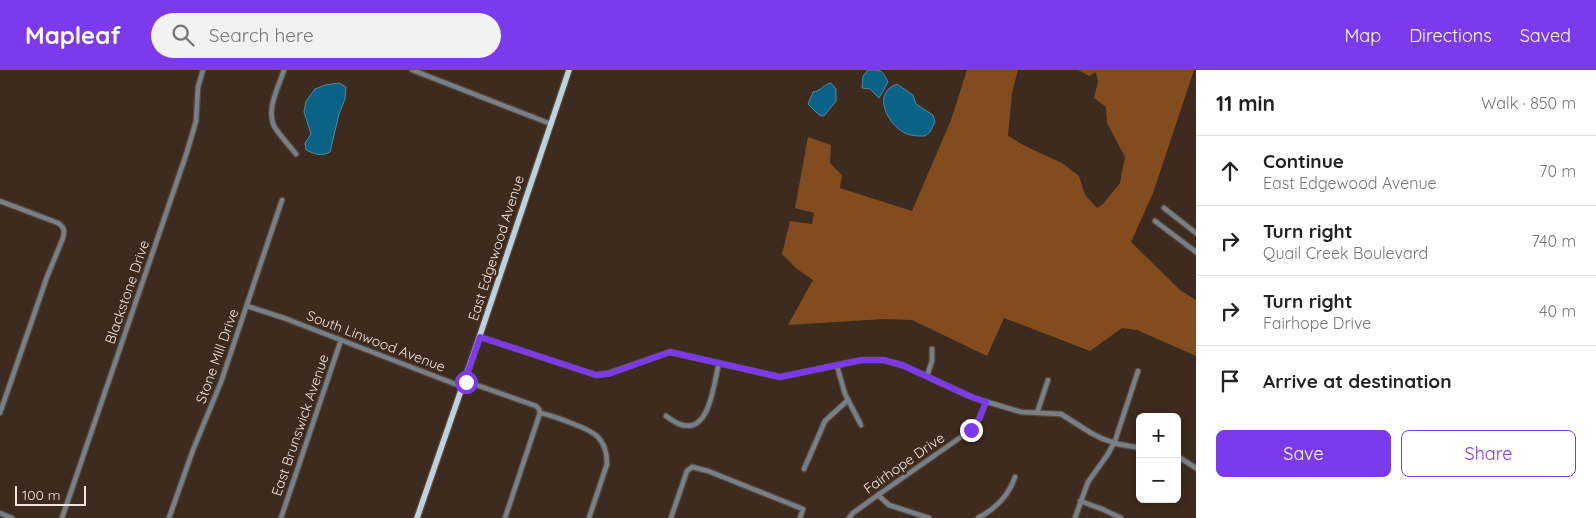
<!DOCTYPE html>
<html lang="en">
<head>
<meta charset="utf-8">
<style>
	body { margin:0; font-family:Quicksand,sans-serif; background:#f2f2f2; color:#222 }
	.controls { position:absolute; right:15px; bottom:15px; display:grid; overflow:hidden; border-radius:8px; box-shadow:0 2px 8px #0003 }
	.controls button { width:45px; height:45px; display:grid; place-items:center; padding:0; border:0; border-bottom:1px solid #e0e0e0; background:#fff; color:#222; font:25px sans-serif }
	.scale { position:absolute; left:15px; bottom:12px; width:71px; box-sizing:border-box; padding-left:5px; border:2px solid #efe3db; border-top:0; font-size:14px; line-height:18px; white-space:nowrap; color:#efe3db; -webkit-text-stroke:4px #3c2b1e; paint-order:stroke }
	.stop { position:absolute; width:15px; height:15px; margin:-11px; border:4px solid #7c3aed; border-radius:50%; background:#fff }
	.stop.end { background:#7c3aed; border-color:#fff; box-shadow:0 1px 5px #0008 }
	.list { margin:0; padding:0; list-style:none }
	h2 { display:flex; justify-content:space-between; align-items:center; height:65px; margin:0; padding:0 20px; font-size:21px }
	h2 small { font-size:16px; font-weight:400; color:#767676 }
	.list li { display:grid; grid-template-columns:32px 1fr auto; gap:15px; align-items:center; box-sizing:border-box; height:70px; padding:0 20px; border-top:1px solid #e0e0e0 }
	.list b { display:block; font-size:19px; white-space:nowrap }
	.list p { margin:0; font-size:16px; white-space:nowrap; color:#767676 }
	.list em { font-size:16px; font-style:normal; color:#767676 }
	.actions { display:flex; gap:10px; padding:15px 20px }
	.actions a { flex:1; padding:11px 0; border:1px solid #7c3aed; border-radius:8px; text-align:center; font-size:18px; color:#7c3aed }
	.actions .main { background:#7c3aed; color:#fff }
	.icon { flex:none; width:28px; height:28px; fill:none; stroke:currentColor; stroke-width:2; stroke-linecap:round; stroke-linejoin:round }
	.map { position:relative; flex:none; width:1196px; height:448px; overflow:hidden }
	header { display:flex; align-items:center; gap:30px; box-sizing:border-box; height:70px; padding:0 25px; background:#7c3aed; color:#fff }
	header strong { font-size:24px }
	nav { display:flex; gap:28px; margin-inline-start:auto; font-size:18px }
	.search { width:350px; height:45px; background:#f2f2f2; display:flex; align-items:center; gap:12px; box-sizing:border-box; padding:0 18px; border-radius:28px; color:#767676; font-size:19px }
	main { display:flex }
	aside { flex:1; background:#fff }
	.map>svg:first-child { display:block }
</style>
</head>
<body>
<header>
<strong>Mapleaf</strong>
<div class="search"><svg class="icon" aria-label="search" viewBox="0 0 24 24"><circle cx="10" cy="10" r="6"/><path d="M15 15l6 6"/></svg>Search here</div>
<nav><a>Map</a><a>Directions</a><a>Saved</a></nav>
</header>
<main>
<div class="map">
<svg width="1196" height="448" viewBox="0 0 1196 448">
	<rect width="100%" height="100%" fill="#3c2b1e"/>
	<path fill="#824c1e" d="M967,0H1018L1012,23L1008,66L1027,77L1062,93L1079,106L1085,125L1097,138L1103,134L1120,113L1125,87L1107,53L1106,37L1094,28L1098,11L1096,2L1089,6L1078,0H1194L1153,123L1131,172L1180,220L1196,230V286L1137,260L1122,258L1090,281L1004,248L987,286L912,250L884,249L788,255L813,210L797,199L782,184L790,151L812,154L814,143L795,138L808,67L831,75L830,93L842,105L840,118L912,141L951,50Z"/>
	<g fill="#0b6287" stroke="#4f89a0">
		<path d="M868,0C882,0 882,0 888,12L879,28L870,19L862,18L863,6Z"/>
		<path d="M339,13L346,17L345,29L339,44L330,82C321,87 315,84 306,80L305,73L311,64L304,42L306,31L315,19L325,15Z"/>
		<path d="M831,13L836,19V31L824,46L819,45L808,34L813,22C821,21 824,14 831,13Z"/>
		<path d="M897,14L913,25L916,34L933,45L935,52L930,62L925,66C918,66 911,66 905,63C888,55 871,23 897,14Z"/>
	</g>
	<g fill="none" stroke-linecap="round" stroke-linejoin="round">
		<g stroke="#59483c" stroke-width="7">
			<g id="minor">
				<path d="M284,0C279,16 266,39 274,56C280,66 289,75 296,84"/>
				<path d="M412,0L551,54"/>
				<path d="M0,131L58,153C64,157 65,160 63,168L47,207L0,343"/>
				<path d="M1164,138L1196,163"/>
				<path d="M1155,151L1196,182"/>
				<path d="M247,236L284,248L455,314L471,313L536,336L539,339L540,343C551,345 561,349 571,353C593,361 607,367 607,394L589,448"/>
				<path d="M480,267L596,305L609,303L670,282L780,307L862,290H883L902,295L974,328L1021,342L1061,344L1091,363L1103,369L1118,374L1140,378"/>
				<path d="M837,296L845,324L861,355"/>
				<path d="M927,306L932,291V279"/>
				<path d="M1037,343L1048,310"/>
				<path d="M666,346C708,379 712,321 719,293"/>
				<path d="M1177,386L1196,398"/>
				<path d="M804,399L825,351L848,330"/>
				<path d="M878,425L889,435L929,448"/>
				<path d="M1080,431L1102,439L1121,448"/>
				<path d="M0,443L12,448"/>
				<path d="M62,448L187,82L196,51L198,17L203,0"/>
				<path d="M169,448L193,380L221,312L282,130"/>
				<path d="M281,448L341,270"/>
				<path d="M505,448L540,343"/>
				<path d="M671,448L687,401L692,397L708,401L803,439L800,448"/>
				<path d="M849,448L853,443L878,425L971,360L979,349L986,332"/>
				<path d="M978,448C995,439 1009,425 1015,407"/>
				<path d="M1075,448L1088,412L1108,384L1115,371L1138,301"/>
			</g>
		</g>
		<g stroke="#59483c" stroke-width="8">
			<path id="major" d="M417,448L477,274L569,0"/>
		</g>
		<use href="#minor" stroke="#768086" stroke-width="4.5"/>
		<use href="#major" stroke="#bdd2df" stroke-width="5.5"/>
	</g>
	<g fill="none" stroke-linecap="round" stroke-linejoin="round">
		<path stroke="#7c3aed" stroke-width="6" d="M466,312L464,313L480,267L596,305L609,304L670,282L780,307L862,290H883L902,295L969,326L986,332L979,349L971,360"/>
	</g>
	<g text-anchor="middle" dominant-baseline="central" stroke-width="5" stroke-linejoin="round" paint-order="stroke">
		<g font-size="14" fill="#efe3db" stroke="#3c2b1e">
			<text transform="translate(496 178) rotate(-72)">East Edgewood Avenue</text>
			<text transform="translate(127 222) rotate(-71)">Blackstone Drive</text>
			<text transform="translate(376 271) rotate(21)">South Linwood Avenue</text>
			<text transform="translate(217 286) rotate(-70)">Stone Mill Drive</text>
			<text transform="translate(300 355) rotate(-71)">East Brunswick Avenue</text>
			<text transform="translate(904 393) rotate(-35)">Fairhope Drive</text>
		</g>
	</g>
</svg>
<div class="controls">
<button>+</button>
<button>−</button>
</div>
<div class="scale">100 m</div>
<div class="stop" style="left:466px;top:312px"></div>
<div class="stop end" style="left:971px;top:360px"></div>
</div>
<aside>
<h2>11 min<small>Walk · 850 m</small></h2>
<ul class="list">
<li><svg class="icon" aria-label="ahead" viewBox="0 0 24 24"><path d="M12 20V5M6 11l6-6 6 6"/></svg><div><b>Continue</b><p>East Edgewood Avenue</p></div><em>70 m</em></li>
<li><svg class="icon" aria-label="right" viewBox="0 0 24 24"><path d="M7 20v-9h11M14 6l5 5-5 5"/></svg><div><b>Turn right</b><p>Quail Creek Boulevard</p></div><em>740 m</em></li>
<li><svg class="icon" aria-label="right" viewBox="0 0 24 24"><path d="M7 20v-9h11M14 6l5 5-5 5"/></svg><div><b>Turn right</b><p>Fairhope Drive</p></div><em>40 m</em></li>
<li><svg class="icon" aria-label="arrive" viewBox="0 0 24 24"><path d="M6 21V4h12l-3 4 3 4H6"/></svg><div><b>Arrive at destination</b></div></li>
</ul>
<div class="actions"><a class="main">Save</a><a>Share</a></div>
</aside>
</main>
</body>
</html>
